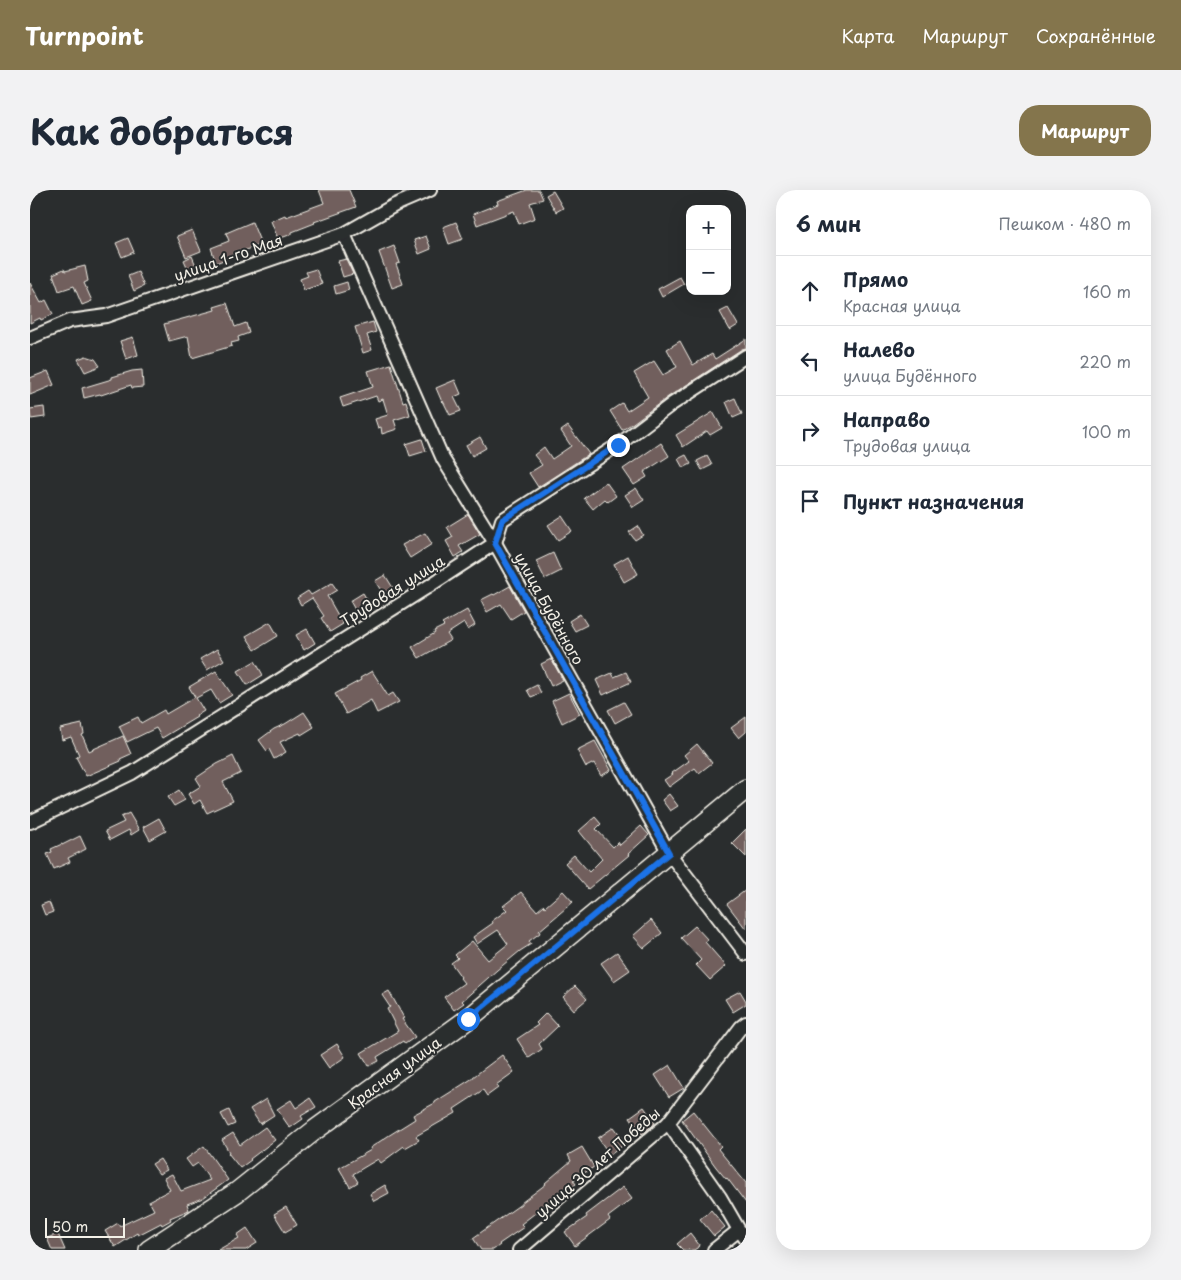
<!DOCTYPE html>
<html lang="ru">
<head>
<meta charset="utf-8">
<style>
	body { margin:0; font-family:"Playpen Sans",sans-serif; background:#f2f2f3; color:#1f2937 }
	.controls { position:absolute; right:15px; top:15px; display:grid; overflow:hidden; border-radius:10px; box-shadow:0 5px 20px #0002 }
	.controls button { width:45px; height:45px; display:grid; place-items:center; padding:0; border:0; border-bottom:1px solid #e0e1e3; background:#fff; color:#1f2937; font:25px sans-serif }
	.scale { position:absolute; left:15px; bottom:12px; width:80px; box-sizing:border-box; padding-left:5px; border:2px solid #f4f1e8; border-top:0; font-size:14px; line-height:18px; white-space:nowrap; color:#f4f1e8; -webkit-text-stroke:4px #2a2d2e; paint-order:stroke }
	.stop { position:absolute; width:15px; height:15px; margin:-11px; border:4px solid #1a73e8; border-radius:50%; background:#fff }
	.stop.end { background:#1a73e8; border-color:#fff; box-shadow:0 1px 5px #0008 }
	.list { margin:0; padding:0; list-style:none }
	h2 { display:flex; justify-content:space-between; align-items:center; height:65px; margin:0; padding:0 20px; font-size:21px }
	h2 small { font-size:16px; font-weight:400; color:#747a83 }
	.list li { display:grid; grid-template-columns:32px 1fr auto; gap:15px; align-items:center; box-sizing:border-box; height:70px; padding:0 20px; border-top:1px solid #e0e1e3 }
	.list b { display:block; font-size:19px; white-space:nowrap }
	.list p { margin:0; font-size:16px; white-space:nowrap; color:#747a83 }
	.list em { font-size:16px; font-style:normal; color:#747a83 }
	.icon { flex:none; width:28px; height:28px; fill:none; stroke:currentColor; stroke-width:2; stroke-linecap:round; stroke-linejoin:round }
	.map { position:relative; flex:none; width:716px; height:1060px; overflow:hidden; border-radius:20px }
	header { display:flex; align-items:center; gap:30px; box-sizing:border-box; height:70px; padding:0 25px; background:#84754c; color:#fff }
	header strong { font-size:24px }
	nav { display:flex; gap:28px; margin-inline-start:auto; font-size:18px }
	.intro { display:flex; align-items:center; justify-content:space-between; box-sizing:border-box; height:120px; padding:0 30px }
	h1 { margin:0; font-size:35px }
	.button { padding:12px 22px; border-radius:20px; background:#84754c; color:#fff; font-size:18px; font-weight:700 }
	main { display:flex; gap:30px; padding:0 30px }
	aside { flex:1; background:#fff; border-radius:20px; box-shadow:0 5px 20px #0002 }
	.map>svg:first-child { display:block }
</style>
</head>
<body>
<header>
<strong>Turnpoint</strong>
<nav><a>Карта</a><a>Маршрут</a><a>Сохранённые</a></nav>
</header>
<div class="intro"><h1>Как добраться</h1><a class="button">Маршрут</a></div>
<main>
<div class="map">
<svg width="716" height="1060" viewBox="0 0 716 1060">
	<rect width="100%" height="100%" fill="#2a2d2e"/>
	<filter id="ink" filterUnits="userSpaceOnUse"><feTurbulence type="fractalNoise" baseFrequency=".02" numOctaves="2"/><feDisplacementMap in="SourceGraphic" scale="10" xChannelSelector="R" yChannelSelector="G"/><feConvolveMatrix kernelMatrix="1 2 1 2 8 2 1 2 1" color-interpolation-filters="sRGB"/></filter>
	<g filter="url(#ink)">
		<g fill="#715e5d" stroke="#f4f1e8">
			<path d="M289,0H319L326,17L284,32L285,33L262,42V44L248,49L241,31L255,25L256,27L294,13Z"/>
			<path d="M497,0H509L513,9L500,13L505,28L489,34L484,21L447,35L443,24L468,14L467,11Z"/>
			<path d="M523,1L533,18L526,22L516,5Z"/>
			<path d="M222,32L231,54L203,65V66L186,73L181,58L199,51L196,43Z"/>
			<path d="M426,32L433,49L419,54L413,37Z"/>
			<path d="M162,40L171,61L156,67L147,46Z"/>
			<path d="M396,46L401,59L389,64L384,50Z"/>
			<path d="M98,48L104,62L92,67L86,53Z"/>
			<path d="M364,56L370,73L366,74L373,94L362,98L349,62Z"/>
			<path d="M162,66L167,78L159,81L154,70Z"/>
			<path d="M316,69L323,84L313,87L308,71Z"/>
			<path d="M55,76L58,91L54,93L62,111L52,115L44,96L29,101L23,84L34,79L35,81Z"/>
			<path d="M286,79L292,94L274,100L270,89L278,86L276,82Z"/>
			<path d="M108,82L114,96L104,101L98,86Z"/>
			<path d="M650,87L654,94L632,107L628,99Z"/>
			<path d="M317,92L319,100L306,104L304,96Z"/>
			<path d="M0,93L11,113L16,110L23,124L11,130L10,128L0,133Z"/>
			<path d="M197,113L205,137L216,133L219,143L208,147L209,151L201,153L202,156L162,168L158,146L139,151L134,134L185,120L184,117Z"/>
			<path d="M698,118L708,135L700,140L690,122Z"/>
			<path d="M343,132L346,142L337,145L342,160L333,163L325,137Z"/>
			<path d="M103,147L108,165L96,169L90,151Z"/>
			<path d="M716,149V158L712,159L638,207L603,233L592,240L580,221L592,213L597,221L618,207L604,183L624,171L633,185L647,177L637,159L650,151L663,175L682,164L685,169Z"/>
			<path d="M56,166L65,169L70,176L55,182L48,169Z"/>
			<path d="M361,174L373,212L376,211L380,225L364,230L367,239L352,244L351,237L348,238L345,229L358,225L353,209L348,211L346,206L313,217L310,208L343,197L338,181Z"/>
			<path d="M112,180L113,197L102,198L101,195L71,205L70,204L54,208L52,198L82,189V187L102,181Z"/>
			<path d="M18,181L24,195L0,205V188Z"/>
			<path d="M425,190L431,204L424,207L431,221L420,225L413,211L412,212L406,198Z"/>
			<path d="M705,208L712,224L703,228L696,212Z"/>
			<path d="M14,217L15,227L1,229L0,219Z"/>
			<path d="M683,222L692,238L680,245L677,241L653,257L646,245Z"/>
			<path d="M538,236L559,264L508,297L499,283L512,275L504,265L514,257L522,269L541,256L531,241Z"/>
			<path d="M450,247L456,258L442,266L436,255Z"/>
			<path d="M392,249L396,261L380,266L376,254Z"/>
			<path d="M631,253L639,266L614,282L617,287L604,295L593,279Z"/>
			<path d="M656,265L661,274L653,278L648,269Z"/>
			<path d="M677,266L682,275L672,280L667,271Z"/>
			<path d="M576,292L586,306L578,312L575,309L563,319L554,308Z"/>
			<path d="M606,298L614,310L603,317L595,305Z"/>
			<path d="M438,324L450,344L429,356L433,362L425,367L416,351L423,347L417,337Z"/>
			<path d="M532,326L542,341L528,350L518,335Z"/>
			<path d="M608,336L613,345L605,350L599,342Z"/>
			<path d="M395,343L402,354L380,368L372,355Z"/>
			<path d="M523,363L531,381L515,389L506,371Z"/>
			<path d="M598,366L608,384L594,392L584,374Z"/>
			<path d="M355,385L365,401L355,407L345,391Z"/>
			<path d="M302,393L307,400L297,406L313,434L300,442L291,428L294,426L282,408L271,415L267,408L278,401L281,405Z"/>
			<path d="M480,396L494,421L481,429L471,414L457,422L451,410L463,404L464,405Z"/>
			<path d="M333,403L341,416L328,425L320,411Z"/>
			<path d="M437,420L445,435L438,440L434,433L417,444L421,450L389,468L382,457L405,443L404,441L414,436L412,434Z"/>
			<path d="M550,424L557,435L545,441L539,431Z"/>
			<path d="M240,432L248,446L225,460L216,446Z"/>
			<path d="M277,439L285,453L274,460L266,445Z"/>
			<path d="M187,459L194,470L177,480L170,469Z"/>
			<path d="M521,469L533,490L521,496L511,474Z"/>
			<path d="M225,471L233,485L217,495L208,481Z"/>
			<path d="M186,481L202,505L189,513L181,500L166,508L174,521L166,526L167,527L132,548L126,538L97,552L89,536L108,527L111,533L134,520L136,524L165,507L159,497Z"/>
			<path d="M342,481L358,506L363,503L369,512L347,523L341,510L316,524L305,504L331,490L330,488Z"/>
			<path d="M596,482L601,492L573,505L566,490L582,483L584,487Z"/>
			<path d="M507,495L511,503L501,507L497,500Z"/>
			<path d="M539,503L550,524L532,533L522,511Z"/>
			<path d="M594,512L601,524L585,533L578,520Z"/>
			<path d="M274,522L284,537L271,545L270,543L250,552L256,562L244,569L239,559L237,561L229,550L244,539L255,534Z"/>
			<path d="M716,527V542L709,548L701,538Z"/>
			<path d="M52,534L54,544L52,545L59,561L93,546L101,564L90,569L91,571L56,586L46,567L49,565L41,547L32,550L30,539Z"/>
			<path d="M565,551L581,580L571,586L564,573L556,577L547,560Z"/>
			<path d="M667,554L682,573L669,583L665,578L639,597L634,590L643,584L642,583L659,571L654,565Z"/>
			<path d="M203,566L211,583L193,592L203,611L177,623L170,610L164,614L158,604L171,596L166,588L187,574Z"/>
			<path d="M149,600L155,610L144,616L138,607Z"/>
			<path d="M639,604L648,616L640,621L632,610Z"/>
			<path d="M99,623L109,640L101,645L99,640L80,650L75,641L94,632L91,627Z"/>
			<path d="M565,627L571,634L566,639L583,657L588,652L590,655L611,636L619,645L598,664L599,665L558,699L535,673L544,665L559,682L572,669L549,641Z"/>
			<path d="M129,628L136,641L120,650L113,637Z"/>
			<path d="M716,639V667L702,653Z"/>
			<path d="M50,646L56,659L38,668L40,672L24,679L17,664L22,662L21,659L32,654V655Z"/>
			<path d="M716,700V739L697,714Z"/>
			<path d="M533,701L543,712L509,741L510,743L499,751L501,754L490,761L467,780L432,811L434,813L424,820L414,807L434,793L430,788L431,787L421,773L428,768L425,765L442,751L458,770L478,754L468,740L447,754L443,747L463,733L462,731L477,720L473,716L491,702L507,721L514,715L515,717Z"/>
			<path d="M19,712L23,722L15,725L11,715Z"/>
			<path d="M621,730L632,743L614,758L603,746Z"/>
			<path d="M665,736L678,750L675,752L696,776L680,790L666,775L671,770L651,748Z"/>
			<path d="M587,762L600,780L584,791L571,773Z"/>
			<path d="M545,796L557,809L544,820L533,807Z"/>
			<path d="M359,801L374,828L372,829L385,847L375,854L373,851L347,867L349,871L339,876L331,863L368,841L357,819L360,817L352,805Z"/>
			<path d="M710,801L716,811V814L703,822L695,809Z"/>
			<path d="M516,823L528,836L509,854L512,859L499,868L487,849L508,835L506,833Z"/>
			<path d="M307,854L315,867L299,878L290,865Z"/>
			<path d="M472,865L484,882L466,895L468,898L457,906L453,900L424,919L426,923L386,946L389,950L375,958L374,956L351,973L348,969L323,984L328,992L320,997L309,978L341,960L340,958L358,946L385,929L383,925L405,913V912L443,888V887Z"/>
			<path d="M640,875L654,898L639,907L625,885Z"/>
			<path d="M280,908L286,917L271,926L273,929L260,938L247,919L261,910L266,918Z"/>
			<path d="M236,909L244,925L230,934L220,919Z"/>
			<path d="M614,917L625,933L612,944L600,927Z"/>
			<path d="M199,920L205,934L198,937L191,924Z"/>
			<path d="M663,921L691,956L688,959L716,993V1013L697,988L696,989L686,977L652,930Z"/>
			<path d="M235,937L245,950L220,969L221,970L210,978L198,963L199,962L192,950L203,943L210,955Z"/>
			<path d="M584,937L596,953L580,965L568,948Z"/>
			<path d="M174,956L198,990L173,1008L157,1014L159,1020L140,1028L141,1030L132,1035L131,1033L108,1045L107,1043L85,1057L75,1041L88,1033L90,1036L124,1020L119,1011L140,1000L134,988L142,984L151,1001L180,990L168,973L162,977L156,969Z"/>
			<path d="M552,957L564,977L543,990L546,994L528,1008L526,1007L491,1034L494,1037L469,1054L470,1055L463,1060H451L443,1048L491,1014V1013L516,994L515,993L541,971L538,965Z"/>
			<path d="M130,969L137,980L129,984L122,974Z"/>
			<path d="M355,995L359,1003L344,1011L340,1004Z"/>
			<path d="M593,997L602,1009L578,1027L580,1030L545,1056L535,1042L557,1027L556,1025Z"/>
			<path d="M256,1017L267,1035L255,1042L244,1024Z"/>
			<path d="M681,1020L695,1037L684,1046L670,1029Z"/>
			<path d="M217,1038L227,1053L216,1060H188L209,1048L207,1045Z"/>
			<path d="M660,1043L670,1056L664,1060H653L647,1054Z"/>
			<path d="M28,1044L35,1060H22L17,1048Z"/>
		</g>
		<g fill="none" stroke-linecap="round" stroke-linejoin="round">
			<g stroke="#f4f1e8" stroke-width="16">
				<g id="street">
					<path d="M314,44L413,269L465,353L639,663L716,764"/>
					<path d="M0,148L40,131L76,126L314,44L365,15L400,0"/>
					<path d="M0,632L102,583L396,398L465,353L472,330L588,255L642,214L716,166"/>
					<path d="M638,933L690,1007L709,1040L716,1049"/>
					<path d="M489,1060L638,933L711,837L716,833"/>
					<path d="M684,1060L709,1040"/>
				</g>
			</g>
			<g stroke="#f4f1e8" stroke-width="22">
				<path id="secondary" d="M119,1060L207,1002L285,940L438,829L716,599"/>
			</g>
			<use href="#street" stroke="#2a2d2e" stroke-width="12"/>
			<use href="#secondary" stroke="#2a2d2e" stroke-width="19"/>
		</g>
	</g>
	<g fill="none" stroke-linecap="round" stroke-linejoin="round" filter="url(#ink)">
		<path stroke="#1a73e8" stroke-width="6" d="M438,829L639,663L465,353L472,330L588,255"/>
	</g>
	<g text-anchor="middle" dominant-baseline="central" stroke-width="4" stroke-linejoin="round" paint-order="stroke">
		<g font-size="15" fill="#f4f1e8" stroke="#2a2d2e">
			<text transform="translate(198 67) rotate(-19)">улица 1-го Мая</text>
			<text transform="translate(362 400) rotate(-32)">Трудовая улица</text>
			<text transform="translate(520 418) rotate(61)">улица Будённого</text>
			<text transform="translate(364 882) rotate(-36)">Красная улица</text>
			<text transform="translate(567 972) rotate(-41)">улица 30 лет Победы</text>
		</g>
	</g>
</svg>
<div class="controls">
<button>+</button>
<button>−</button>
</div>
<div class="scale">50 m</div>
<div class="stop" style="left:438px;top:829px"></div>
<div class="stop end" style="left:588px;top:255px"></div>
</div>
<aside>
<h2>6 мин<small>Пешком · 480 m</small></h2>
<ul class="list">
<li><svg class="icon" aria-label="ahead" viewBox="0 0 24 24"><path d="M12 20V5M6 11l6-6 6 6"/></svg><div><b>Прямо</b><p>Красная улица</p></div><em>160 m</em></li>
<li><svg class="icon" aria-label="left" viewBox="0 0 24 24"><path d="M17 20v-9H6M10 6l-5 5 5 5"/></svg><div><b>Налево</b><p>улица Будённого</p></div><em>220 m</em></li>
<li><svg class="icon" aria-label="right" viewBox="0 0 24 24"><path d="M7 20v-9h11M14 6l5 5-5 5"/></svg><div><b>Направо</b><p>Трудовая улица</p></div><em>100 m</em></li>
<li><svg class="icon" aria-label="arrive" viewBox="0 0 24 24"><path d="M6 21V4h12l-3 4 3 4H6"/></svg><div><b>Пункт назначения</b></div></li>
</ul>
</aside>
</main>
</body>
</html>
